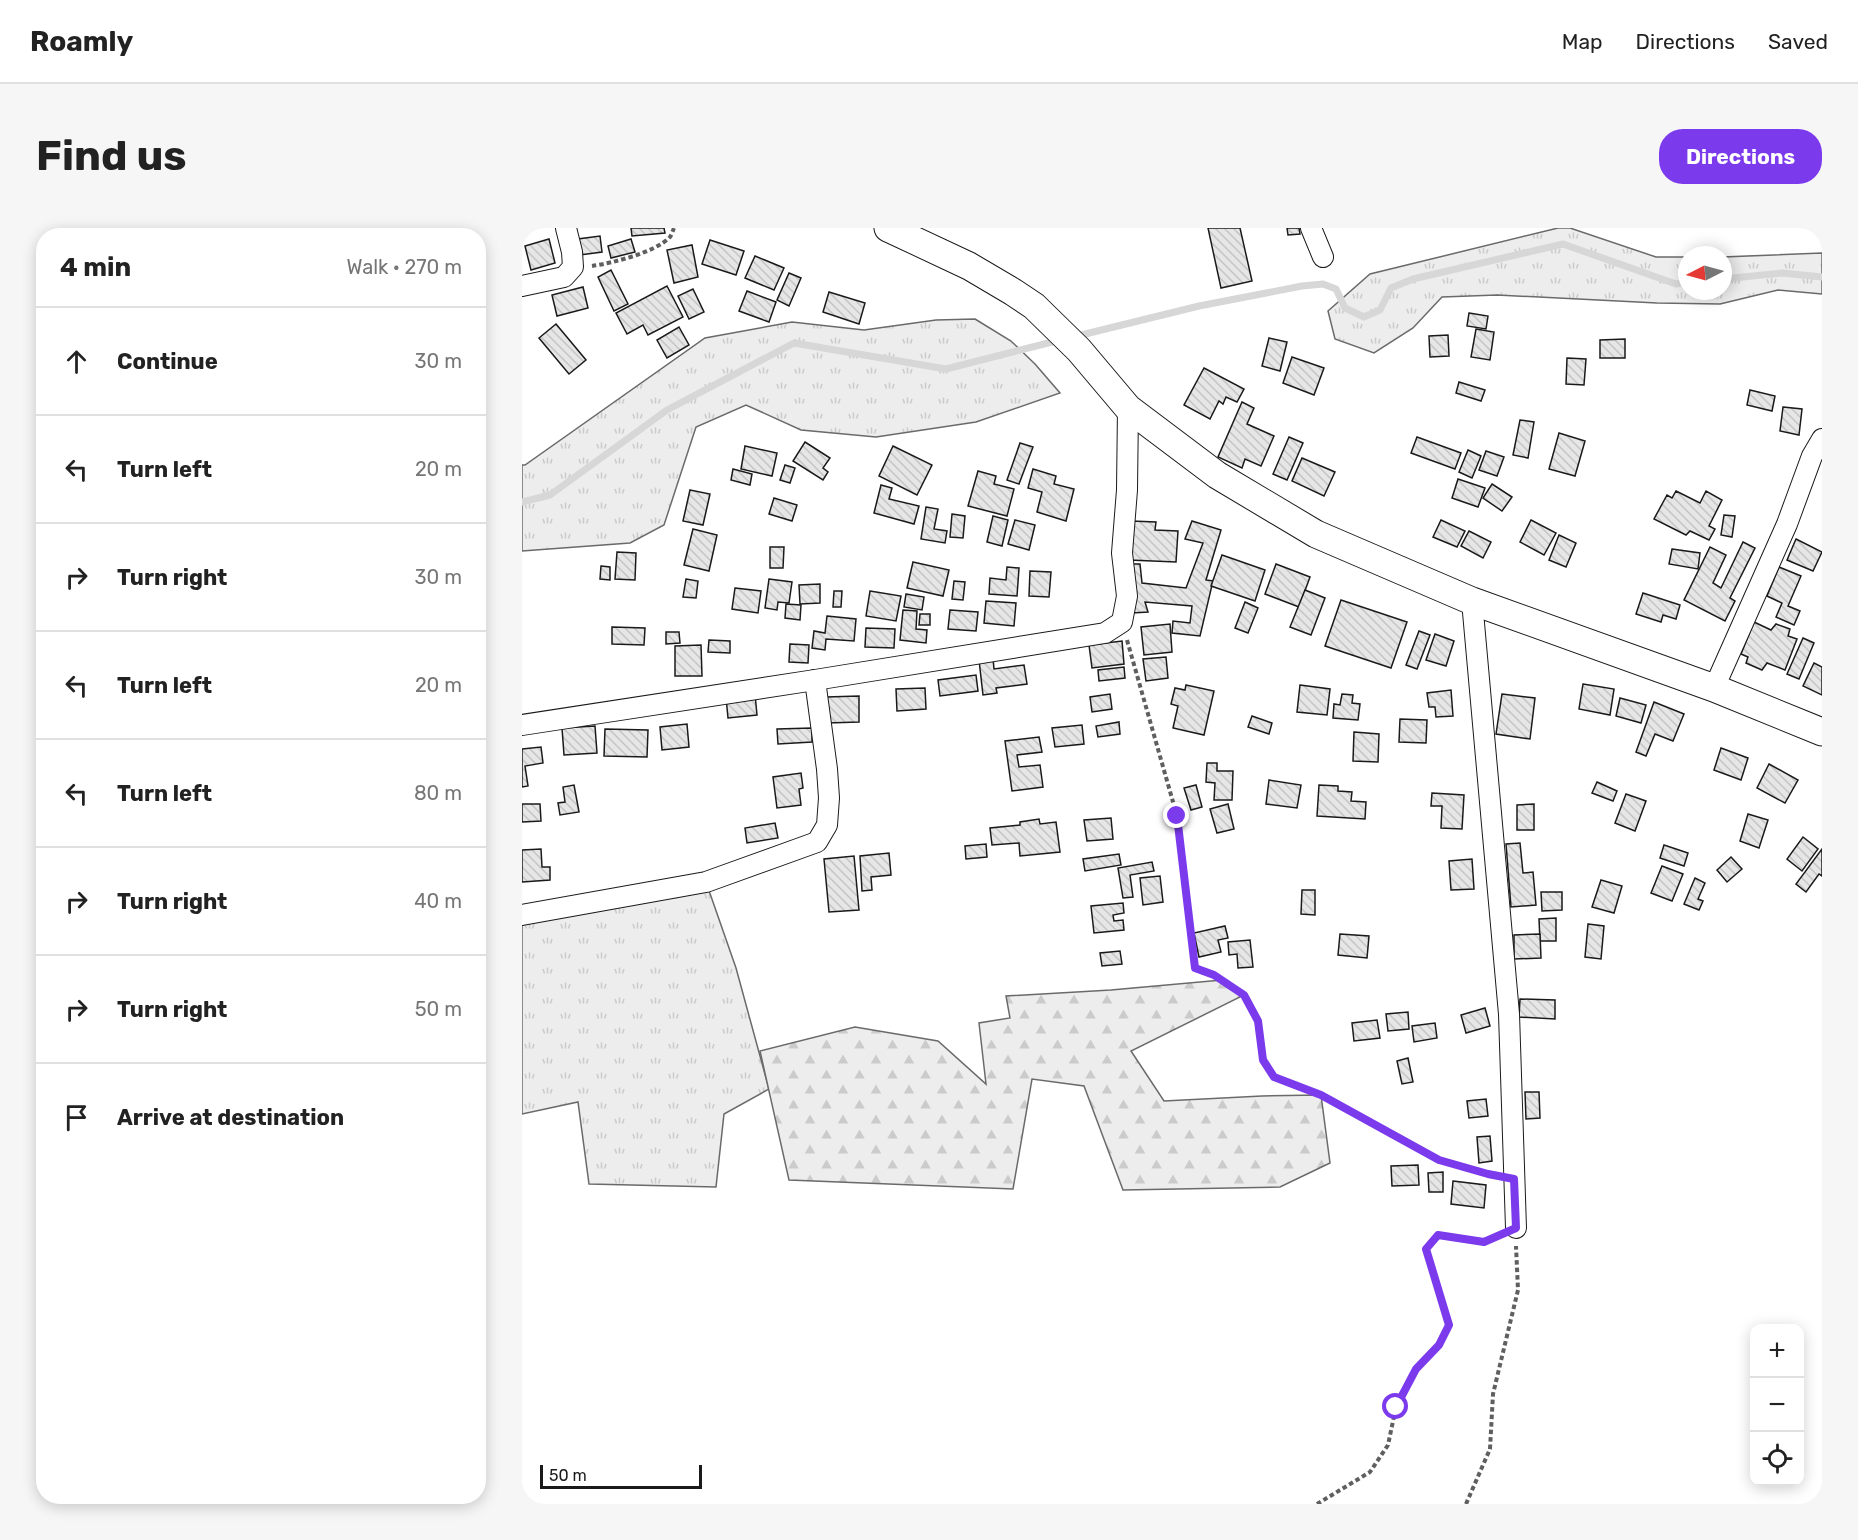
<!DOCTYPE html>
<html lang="en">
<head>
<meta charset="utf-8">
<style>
	body { margin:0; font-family:Rubik,sans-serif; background:#f6f6f6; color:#222 }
	.controls { position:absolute; right:18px; bottom:18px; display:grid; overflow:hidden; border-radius:12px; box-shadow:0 3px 15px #0003 }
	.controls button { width:54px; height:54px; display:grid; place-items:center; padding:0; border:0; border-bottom:2px solid #e0e0e0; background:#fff; color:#222; font:30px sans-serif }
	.compass { position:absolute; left:1156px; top:18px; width:54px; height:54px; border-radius:50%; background:#fff; box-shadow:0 3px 15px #0003; rotate:264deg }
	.scale { position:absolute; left:18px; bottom:15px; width:162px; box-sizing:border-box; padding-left:6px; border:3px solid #1a1a1a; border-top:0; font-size:16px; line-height:21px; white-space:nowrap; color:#1a1a1a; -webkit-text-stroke:4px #fff; paint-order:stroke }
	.stop { position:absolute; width:18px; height:18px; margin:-14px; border:4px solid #7c3aed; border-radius:50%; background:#fff }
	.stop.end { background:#7c3aed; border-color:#fff; box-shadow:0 2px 6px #0008 }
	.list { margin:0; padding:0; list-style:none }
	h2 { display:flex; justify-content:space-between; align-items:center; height:78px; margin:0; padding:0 24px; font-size:26px }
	h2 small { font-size:20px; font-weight:400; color:#767676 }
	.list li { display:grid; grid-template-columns:39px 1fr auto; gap:18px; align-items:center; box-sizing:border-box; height:108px; padding:0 24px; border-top:2px solid #e0e0e0 }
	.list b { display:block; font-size:22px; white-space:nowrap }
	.list em { font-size:20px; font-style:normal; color:#767676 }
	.icon { flex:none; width:33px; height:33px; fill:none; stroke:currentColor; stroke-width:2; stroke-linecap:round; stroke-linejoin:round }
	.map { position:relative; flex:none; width:1300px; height:1276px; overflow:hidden; border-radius:24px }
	header { display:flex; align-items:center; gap:36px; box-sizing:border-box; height:84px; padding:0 30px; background:#fff; border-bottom:2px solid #e0e0e0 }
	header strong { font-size:28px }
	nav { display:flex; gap:33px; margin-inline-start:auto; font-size:21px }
	.intro { display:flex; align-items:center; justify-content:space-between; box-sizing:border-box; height:144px; padding:0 36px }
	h1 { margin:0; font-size:42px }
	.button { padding:15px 27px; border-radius:24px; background:#7c3aed; color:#fff; font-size:21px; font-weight:700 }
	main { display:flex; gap:36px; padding:0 36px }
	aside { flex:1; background:#fff; border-radius:24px; box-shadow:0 3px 15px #0003 }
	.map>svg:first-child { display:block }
</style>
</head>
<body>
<header>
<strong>Roamly</strong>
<nav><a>Map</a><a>Directions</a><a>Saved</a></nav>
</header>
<div class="intro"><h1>Find us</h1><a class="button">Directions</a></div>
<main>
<aside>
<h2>4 min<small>Walk · 270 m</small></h2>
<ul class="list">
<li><svg class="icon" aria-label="ahead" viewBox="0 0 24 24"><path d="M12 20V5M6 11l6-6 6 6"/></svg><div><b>Continue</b></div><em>30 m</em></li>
<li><svg class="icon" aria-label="left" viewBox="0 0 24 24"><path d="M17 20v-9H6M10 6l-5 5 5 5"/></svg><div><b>Turn left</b></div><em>20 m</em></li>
<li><svg class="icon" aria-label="right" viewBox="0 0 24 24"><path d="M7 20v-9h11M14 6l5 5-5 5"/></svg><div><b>Turn right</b></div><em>30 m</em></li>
<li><svg class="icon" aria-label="left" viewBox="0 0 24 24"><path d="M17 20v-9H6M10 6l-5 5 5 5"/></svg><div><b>Turn left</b></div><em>20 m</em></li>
<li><svg class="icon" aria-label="left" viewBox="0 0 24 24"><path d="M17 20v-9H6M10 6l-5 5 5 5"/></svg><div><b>Turn left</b></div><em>80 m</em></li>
<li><svg class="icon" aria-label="right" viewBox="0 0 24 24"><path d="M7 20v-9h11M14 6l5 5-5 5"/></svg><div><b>Turn right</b></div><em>40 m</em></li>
<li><svg class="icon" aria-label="right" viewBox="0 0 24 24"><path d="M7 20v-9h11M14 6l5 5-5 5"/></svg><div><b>Turn right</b></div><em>50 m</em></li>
<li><svg class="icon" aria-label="arrive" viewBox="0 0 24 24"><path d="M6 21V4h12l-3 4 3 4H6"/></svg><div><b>Arrive at destination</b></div></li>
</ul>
</aside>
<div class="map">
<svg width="1300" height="1276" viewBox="0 0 1300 1276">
	<defs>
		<pattern id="grass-tufts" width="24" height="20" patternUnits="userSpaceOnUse" patternTransform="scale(1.5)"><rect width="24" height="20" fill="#ededed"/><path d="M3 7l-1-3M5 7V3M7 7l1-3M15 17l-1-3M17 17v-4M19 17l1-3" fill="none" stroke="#cbcbcb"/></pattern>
		<pattern id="forest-firs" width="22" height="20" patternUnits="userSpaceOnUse" patternTransform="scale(1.5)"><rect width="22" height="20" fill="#ededed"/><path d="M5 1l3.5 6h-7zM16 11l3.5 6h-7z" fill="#cbcbcb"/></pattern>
		<pattern id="building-back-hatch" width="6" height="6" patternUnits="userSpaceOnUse" patternTransform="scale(1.5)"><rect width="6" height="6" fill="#e6e6e6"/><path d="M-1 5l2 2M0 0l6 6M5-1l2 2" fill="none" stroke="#c5c5c5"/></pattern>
	</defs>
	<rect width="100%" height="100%" fill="#fff"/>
	<g fill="url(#grass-tufts)" stroke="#6a6a6a" stroke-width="1.5">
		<path d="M1036,0H1048L1134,29H1165V63H1201V29L1300,25V66L1256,62L1198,76L1135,75L975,67L920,69L891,100L852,125L813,111L806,83L848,46Z"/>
		<path d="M453,91L489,113L513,136L538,165L454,194L354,209L279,202L224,177L174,199L142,297L108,315L0,323V237H3L183,110L270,94L342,102L414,92Z"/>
		<path d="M184,654L214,740L247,861L202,886L194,959L67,956L56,874L0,886V687Z"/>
	</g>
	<path fill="url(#forest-firs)" stroke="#6a6a6a" stroke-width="1.5" d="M700,752L722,767L609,823L642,873L740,868L799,867L808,935L758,959L601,962L562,858L510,851L491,961L267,952L238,823L333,799L416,813L464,856L457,795L488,790L484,768L589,762Z"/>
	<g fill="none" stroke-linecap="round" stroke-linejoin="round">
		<g stroke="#d7d7d7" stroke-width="7">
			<path d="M1201,51L1260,45L1300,49"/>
			<path d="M551,109L677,78L780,58L801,56L814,61L823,80L842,89L858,82L869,60L891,51L1041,16L1154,56L1165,54"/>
			<path d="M0,274L28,267L145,182L272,115L424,141L538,112"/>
		</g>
	</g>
	<g fill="url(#building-back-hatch)" stroke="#1a1a1a" stroke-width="1.5">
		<path d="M109,0H142L143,5L110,8Z"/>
		<path d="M686,0H718L730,53L699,60Z"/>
		<path d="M765,0H777L778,6L766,7Z"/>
		<path d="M78,8L80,24L58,27L56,11Z"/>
		<path d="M27,11L33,35L9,42L3,18Z"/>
		<path d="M109,11L113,24L89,30L86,18Z"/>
		<path d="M188,12L222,23L214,47L180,36Z"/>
		<path d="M170,17L176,49L152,55L145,22Z"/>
		<path d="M233,28L262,40L252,62L223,50Z"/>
		<path d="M89,42L106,76L92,83L76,49Z"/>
		<path d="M267,45L279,50L267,78L255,72Z"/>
		<path d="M145,58L161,89L126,107L121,97L105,106L94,85Z"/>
		<path d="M61,59L66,80L35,88L30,67Z"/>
		<path d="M171,61L182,84L167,91L156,68Z"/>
		<path d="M225,63L254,74L247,94L217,83Z"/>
		<path d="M307,64L343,75L337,96L301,84Z"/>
		<path d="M947,85L966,88L964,101L945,98Z"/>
		<path d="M34,96L64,132L47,146L17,110Z"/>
		<path d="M157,99L167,117L145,130L135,112Z"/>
		<path d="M954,101L972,104L968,132L949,129Z"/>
		<path d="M926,107L927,128L908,129L907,108Z"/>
		<path d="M747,110L765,114L758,143L740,138Z"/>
		<path d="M1103,111V130H1078V112Z"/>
		<path d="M770,129L802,140L792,167L761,155Z"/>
		<path d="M1045,130L1064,131L1062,157L1044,156Z"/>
		<path d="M682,140L722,161L715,174L704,169L701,176L697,173L688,191L662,177Z"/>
		<path d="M937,154L963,162L959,173L934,165Z"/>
		<path d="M1228,162L1253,168L1250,183L1225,177Z"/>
		<path d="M720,174L732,180L725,196L752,208L739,238L723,231L720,240L696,229Z"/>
		<path d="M1261,179L1280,181L1277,207L1258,203Z"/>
		<path d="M998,192L1012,194L1006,230L991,227Z"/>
		<path d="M1037,205L1063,213L1053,248L1027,241Z"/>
		<path d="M767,209L781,215L765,252L751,246Z"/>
		<path d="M895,209L939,225L933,241L889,225Z"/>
		<path d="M283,214L308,230L301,240L306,244L301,252L271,233Z"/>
		<path d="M498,215L511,219L497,256L485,252Z"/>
		<path d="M223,218L255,225L250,248L219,241Z"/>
		<path d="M371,218L410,237L395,267L357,248Z"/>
		<path d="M946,222L959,228L950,250L937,244Z"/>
		<path d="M964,223L982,229L975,248L957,242Z"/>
		<path d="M780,230L813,244L802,268L770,253Z"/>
		<path d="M263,237L273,240L268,255L258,252Z"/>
		<path d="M211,241L230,246L228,257L209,252Z"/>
		<path d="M511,241L534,248L532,256L552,261L544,293L515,284L520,264L506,260Z"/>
		<path d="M456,243L474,248L472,256L492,261L485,288L446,278Z"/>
		<path d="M936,251L963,260L956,279L930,270Z"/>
		<path d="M970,256L990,269L980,283L961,270Z"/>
		<path d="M359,257L370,260L367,271L397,278L392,296L352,285Z"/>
		<path d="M168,262L188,266L181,297L161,293Z"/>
		<path d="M1154,263L1178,275L1184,263L1200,272L1187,298L1193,301L1187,312L1168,303L1164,307L1132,291L1145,267L1150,270Z"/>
		<path d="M252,270L275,277L270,293L247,286Z"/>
		<path d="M404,279L416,281L412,301L425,303L423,315L399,311Z"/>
		<path d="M430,286L443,288L441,310L428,309Z"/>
		<path d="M1202,287L1213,288L1210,309L1199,307Z"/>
		<path d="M471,288L486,292L480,318L465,314Z"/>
		<path d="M493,292L513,297L507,322L486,316Z"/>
		<path d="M919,292L943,303L935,319L911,309Z"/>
		<path d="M1009,292L1034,305L1022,327L998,314Z"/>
		<path d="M609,293L634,294L633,302L656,303L654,334L607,332Z"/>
		<path d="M670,293L699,302L684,352L691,353L678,408L650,405L651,393L668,395L670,378L623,374L626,384L610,385L607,336H618L620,355L664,360L681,315L663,311Z"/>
		<path d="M171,301L195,307L187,343L162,337Z"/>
		<path d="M947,303L969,314L961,330L939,318Z"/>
		<path d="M1037,307L1054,315L1044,339L1027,332Z"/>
		<path d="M1274,311L1300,324L1291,343L1265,332Z"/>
		<path d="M1221,314L1233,320L1208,370L1213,373L1203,393L1162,372L1188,319L1204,327L1191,355L1199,360Z"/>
		<path d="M248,319H262L261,340H248Z"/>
		<path d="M1150,321L1178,325L1176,341L1147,336Z"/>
		<path d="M95,324L114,325L113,352L93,351Z"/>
		<path d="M700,327L743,342L733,373L689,358Z"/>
		<path d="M391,334L427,342L421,368L385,360Z"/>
		<path d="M754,336L788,349L777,379L743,366Z"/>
		<path d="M79,338L88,339V352L78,351Z"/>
		<path d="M485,339L497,340L495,368L467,366L468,350L484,352Z"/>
		<path d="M1257,339L1279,348L1266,378L1278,383L1272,397L1254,389L1260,375L1245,368Z"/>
		<path d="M508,343L529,344L527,369L507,368Z"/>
		<path d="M164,351L176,353L174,370L161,369Z"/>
		<path d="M247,351L270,354L267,375L256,374L255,382L243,380Z"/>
		<path d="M432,353L443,354L441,372L430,371Z"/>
		<path d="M298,356V375L278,376L277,357Z"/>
		<path d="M213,360L239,363L236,385L210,381Z"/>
		<path d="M783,362L803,370L789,407L768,399Z"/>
		<path d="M312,363H320L319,379H311Z"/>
		<path d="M348,363L379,368L374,393L344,388Z"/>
		<path d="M1121,365L1158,377L1154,391L1141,387L1139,394L1114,386Z"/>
		<path d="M384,366L402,369L400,382L382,379Z"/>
		<path d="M819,372L885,394L869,440L803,418Z"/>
		<path d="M464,373L494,375L492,398L462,395Z"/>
		<path d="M723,374L736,380L726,405L713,400Z"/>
		<path d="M264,376L279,377L278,392L263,390Z"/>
		<path d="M381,382L395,383L394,401L405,402L404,415L378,412Z"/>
		<path d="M428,382L456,384L454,403L426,401Z"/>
		<path d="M398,386H408V397H397Z"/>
		<path d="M305,388L334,391L332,413L304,411L303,422L290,420L292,403L303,405Z"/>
		<path d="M1232,394L1249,402L1254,396L1268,401L1266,408L1275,411L1263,442L1245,435L1240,442L1224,435L1226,429L1219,426Z"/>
		<path d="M648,396L650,424L622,427L619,399Z"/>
		<path d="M90,399L123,400L122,417L90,416Z"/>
		<path d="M344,400L373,401L372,420L343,419Z"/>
		<path d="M897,403L908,407L895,441L884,437Z"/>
		<path d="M144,404H157L158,415L144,416Z"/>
		<path d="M913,406L932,413L924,438L904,432Z"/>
		<path d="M1281,410L1292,415L1277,451L1265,446Z"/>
		<path d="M187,412L208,413V425L186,424Z"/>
		<path d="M600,413L602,436L570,440L567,417Z"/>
		<path d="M268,416L287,417L286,435L267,434Z"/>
		<path d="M179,417L180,448H153V418Z"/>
		<path d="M644,429L646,450L624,453L621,431Z"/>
		<path d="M471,430L472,441L502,437L505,456L474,460L475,465L461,467L457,432Z"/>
		<path d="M1292,435L1300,439V467L1281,458Z"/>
		<path d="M602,439L603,450L577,453L576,442Z"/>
		<path d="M454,447L456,463L418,468L416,452Z"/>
		<path d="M1061,456L1092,461L1088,487L1057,481Z"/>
		<path d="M664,457L692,463L682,507L651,500L656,478L649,476L653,460L663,462Z"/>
		<path d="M778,457L808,461L805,487L775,484Z"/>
		<path d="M403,460L404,481L375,483L374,461Z"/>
		<path d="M929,462L931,488L914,489L913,479H907L905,465Z"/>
		<path d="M233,466L235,487L206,490L204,469Z"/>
		<path d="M588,466L590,481L570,484L568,469Z"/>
		<path d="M820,466L831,467L830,475L838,476L836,492L811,490L812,476L818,477Z"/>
		<path d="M980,466L1013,470L1008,511L974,506Z"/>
		<path d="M337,468V494L305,495L304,469Z"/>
		<path d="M1098,470L1124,477L1119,495L1094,488Z"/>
		<path d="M1132,474L1162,486L1151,513L1133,506L1124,528L1114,524Z"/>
		<path d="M730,488L750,495L747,506L726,499Z"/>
		<path d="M878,491L905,492L904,515L877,514Z"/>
		<path d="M597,494L598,506L576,509L574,498Z"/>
		<path d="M165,496L167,519L140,522L138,499Z"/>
		<path d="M560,497L562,516L533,519L530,500Z"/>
		<path d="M73,498L75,525L42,527L40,500Z"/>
		<path d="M290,500V514L256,516L255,501Z"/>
		<path d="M83,501L126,502L125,529L82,528Z"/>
		<path d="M832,504L857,506L856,534L831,533Z"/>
		<path d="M517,509L520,524L495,527L497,539L518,537L521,559L490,563L483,513Z"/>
		<path d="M19,519L21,535L3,538L6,558L0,559V521Z"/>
		<path d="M1199,520L1226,530L1219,552L1192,542Z"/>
		<path d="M685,535H695V543H711L710,572H692L693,555L684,554Z"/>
		<path d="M1247,536L1276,552L1263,575L1235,560Z"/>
		<path d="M279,545L281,560L277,561L279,577L255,580L251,549Z"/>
		<path d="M747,552L779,557L775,580L744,576Z"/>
		<path d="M1075,554L1095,563L1091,573L1070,565Z"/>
		<path d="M52,557L57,584L38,587L36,575L43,574L41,559Z"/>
		<path d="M674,557L680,579L669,582L662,560Z"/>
		<path d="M797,557L816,558V563L830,564L829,573L844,574L843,591L795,588Z"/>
		<path d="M910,565L942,567L940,601L919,600L920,578H909Z"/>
		<path d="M1104,566L1124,573L1113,603L1093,595Z"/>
		<path d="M0,576H18L19,593L0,594Z"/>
		<path d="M706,576L712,601L695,605L688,581Z"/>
		<path d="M1012,576V602H995V577Z"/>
		<path d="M1226,586L1246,592L1237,620L1218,613Z"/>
		<path d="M589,590L591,611L565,613L562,592Z"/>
		<path d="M517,591L518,596L534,594L538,624L498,628L497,615L470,617L468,600L498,597V594Z"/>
		<path d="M253,595L256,610L225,615L223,600Z"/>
		<path d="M1281,609L1296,621L1280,643L1265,631Z"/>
		<path d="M998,615L1001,645L1011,644L1014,677L989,679L984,616Z"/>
		<path d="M464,616L465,629L444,631L443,618Z"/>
		<path d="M1142,617L1166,625L1162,638L1138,630Z"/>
		<path d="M19,621L20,639H28V652L0,654V622Z"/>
		<path d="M1300,621V648L1297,646L1284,664L1274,656Z"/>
		<path d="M367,625L369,647L349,649L350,662L340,663L338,628Z"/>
		<path d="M597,626L599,637L563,643L561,631Z"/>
		<path d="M332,628L337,682L307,684L302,631Z"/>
		<path d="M1209,629L1220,641L1205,654L1195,642Z"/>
		<path d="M950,631L952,661L929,662L927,633Z"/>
		<path d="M630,634L632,643L608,647L611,669L601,670L596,640Z"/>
		<path d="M1140,638L1161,646L1150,673L1129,665Z"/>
		<path d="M638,648L641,674L621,677L618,650Z"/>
		<path d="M1173,650L1183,655L1176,671L1181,673L1177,682L1162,676Z"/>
		<path d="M1079,652L1100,658L1092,685L1070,679Z"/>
		<path d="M780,662H793V687L779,686Z"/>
		<path d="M1019,664H1040V682L1020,683Z"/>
		<path d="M601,675L602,685L591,687L592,693L601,692L602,702L572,705L569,678Z"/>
		<path d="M1034,690V713H1018L1017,691Z"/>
		<path d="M1066,696L1082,698L1079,731L1063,729Z"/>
		<path d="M703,698L706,710L696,712L699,724L677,729L672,705Z"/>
		<path d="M818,706L847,708L845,730L816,727Z"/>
		<path d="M1018,706L1019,730L992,731V707Z"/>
		<path d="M728,712L731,739L716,740L715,726L707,727L706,714Z"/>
		<path d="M598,723L600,736L580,738L578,725Z"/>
		<path d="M998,771L1033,772V791L997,789Z"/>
		<path d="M963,780L968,798L944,805L939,787Z"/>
		<path d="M886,784L887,801L866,803L864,786Z"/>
		<path d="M855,792L858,810L832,813L830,795Z"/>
		<path d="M913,795L915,810L892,814L890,798Z"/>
		<path d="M886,830L891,854L880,856L875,833Z"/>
		<path d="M1003,864H1017L1018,890L1004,891Z"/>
		<path d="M964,871L966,888L947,890L945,873Z"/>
		<path d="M968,908L970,933L957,935L955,909Z"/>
		<path d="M896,937L897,957L870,958L869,938Z"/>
		<path d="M921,944V964H907L906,945Z"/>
		<path d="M931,953L964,957L962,980L929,976Z"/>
	</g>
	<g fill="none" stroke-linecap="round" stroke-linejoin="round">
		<g stroke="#1a1a1a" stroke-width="22">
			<g id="minor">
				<path d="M789,0L801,29"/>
				<path d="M0,58L42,49L51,39L50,24L44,0"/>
				<path d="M950,373L987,786L994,1000"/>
				<path d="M1192,460L1265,296L1290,228L1300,211"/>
				<path d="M0,497L293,452L583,405L600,394L605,368L600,325L605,262L606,180"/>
				<path d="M0,687L184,654L295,614L305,597L307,570L305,541L293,452"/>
			</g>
		</g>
		<g stroke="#1a1a1a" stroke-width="29">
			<path id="secondary" d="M366,0L447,38L491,64L512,78L557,122L606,180L695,247L794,306L950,373L1192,460L1300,504"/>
		</g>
		<g stroke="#5f5f5f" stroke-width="4" stroke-dasharray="4.5 3" stroke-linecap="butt">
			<path d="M70,38C91,35 134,24 148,9C149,8 151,2 152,0"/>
			<path d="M605,412L655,588L673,740L692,747L722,767L736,793L741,832L752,849L799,867L917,931L973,947"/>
			<path d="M795,1276L848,1244L866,1217L874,1179L893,1141L917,1117L927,1097L904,1021L916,1007L962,1014L975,1008"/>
			<path d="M944,1276L968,1221L971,1166L996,1062L994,1018"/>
		</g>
		<use href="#minor" stroke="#fff" stroke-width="20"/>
		<use href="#secondary" stroke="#fff" stroke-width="27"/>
	</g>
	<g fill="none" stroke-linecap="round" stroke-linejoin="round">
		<path stroke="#7c3aed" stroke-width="8" d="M655,588L673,740L692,747L722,767L736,793L741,832L752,849L799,867L917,932L966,946L992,951L994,1000L962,1014L916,1007L904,1021L927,1097L917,1117L894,1141L874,1179"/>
	</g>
</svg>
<div class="controls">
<button>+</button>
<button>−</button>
<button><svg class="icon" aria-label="locate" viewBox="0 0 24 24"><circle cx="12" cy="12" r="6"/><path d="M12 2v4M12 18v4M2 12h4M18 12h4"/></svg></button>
</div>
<svg class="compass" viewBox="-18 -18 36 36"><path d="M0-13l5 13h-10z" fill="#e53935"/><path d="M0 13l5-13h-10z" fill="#767676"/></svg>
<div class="scale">50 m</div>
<div class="stop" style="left:874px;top:1179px"></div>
<div class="stop end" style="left:655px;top:588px"></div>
</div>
</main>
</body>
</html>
